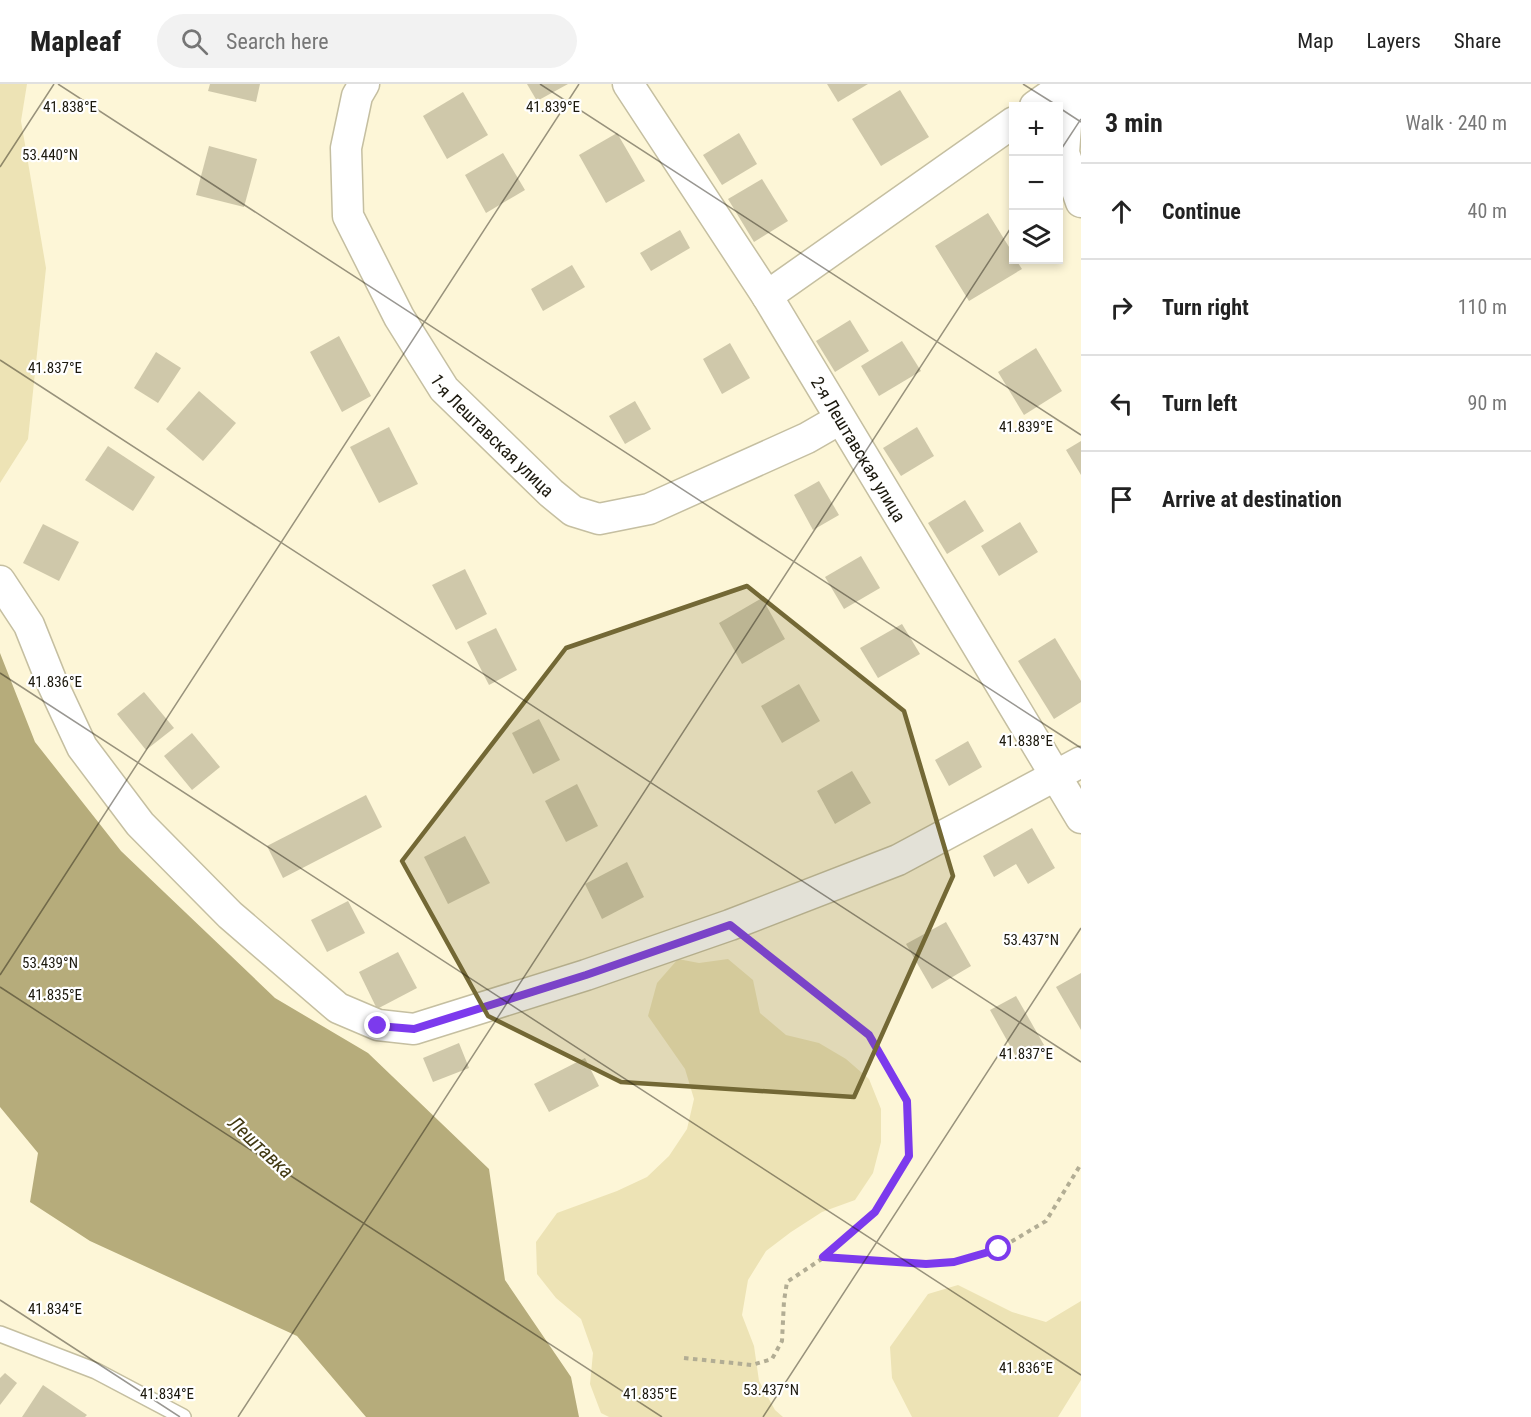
<!DOCTYPE html>
<html lang="en">
<head>
<meta charset="utf-8">
<style>
	body { margin:0; font-family:"Roboto Condensed",sans-serif; background:#f2f2f2; color:#222 }
	.controls { position:absolute; right:18px; top:18px; display:grid; overflow:hidden; border-radius:0px; box-shadow:0 3px 9px #0003 }
	.controls button { width:54px; height:54px; display:grid; place-items:center; padding:0; border:0; border-bottom:2px solid #e0e0e0; background:#fff; color:#222; font:30px sans-serif }
	.stop { position:absolute; width:18px; height:18px; margin:-14px; border:4px solid #7c3aed; border-radius:50%; background:#fff }
	.stop.end { background:#7c3aed; border-color:#fff; box-shadow:0 2px 6px #0008 }
	.list { margin:0; padding:0; list-style:none }
	h2 { display:flex; justify-content:space-between; align-items:center; height:78px; margin:0; padding:0 24px; font-size:26px }
	h2 small { font-size:20px; font-weight:400; color:#767676 }
	.list li { display:grid; grid-template-columns:39px 1fr auto; gap:18px; align-items:center; box-sizing:border-box; height:96px; padding:0 24px; border-top:2px solid #e0e0e0 }
	.list b { display:block; font-size:22px; white-space:nowrap }
	.list em { font-size:20px; font-style:normal; color:#767676 }
	.icon { flex:none; width:33px; height:33px; fill:none; stroke:currentColor; stroke-width:2; stroke-linecap:round; stroke-linejoin:round }
	.map { position:relative; flex:none; width:1081px; height:1333px; overflow:hidden }
	header { display:flex; align-items:center; gap:36px; box-sizing:border-box; height:84px; padding:0 30px; background:#fff; border-bottom:2px solid #e0e0e0 }
	header strong { font-size:28px }
	nav { display:flex; gap:33px; margin-inline-start:auto; font-size:21px }
	.search { width:420px; height:54px; background:#f2f2f2; display:flex; align-items:center; gap:15px; box-sizing:border-box; padding:0 21px; border-radius:33px; color:#767676; font-size:22px }
	main { display:flex }
	aside { flex:1; background:#fff }
	.map>svg:first-child { display:block }
</style>
</head>
<body>
<header>
<strong>Mapleaf</strong>
<div class="search"><svg class="icon" aria-label="search" viewBox="0 0 24 24"><circle cx="10" cy="10" r="6"/><path d="M15 15l6 6"/></svg>Search here</div>
<nav><a>Map</a><a>Layers</a><a>Share</a></nav>
</header>
<main>
<div class="map">
<svg width="1081" height="1333" viewBox="0 0 1081 1333">
	<rect width="100%" height="100%" fill="#fdf6d7"/>
	<g fill="#ede3b5">
		<path d="M0,0H27L21,37L46,184L28,355L0,399Z"/>
		<path d="M678,875L699,879L728,875L753,896L760,929L786,951L819,959L846,975L869,995L881,1025V1058L873,1089L855,1116L822,1128L791,1148L766,1167L748,1196L742,1231L754,1262L759,1297L775,1326L783,1333H609L601,1329L590,1300L593,1269L581,1235L556,1214L537,1190L536,1158L557,1129L617,1107L647,1093L669,1072L687,1045L694,1015L685,985L648,932L657,899Z"/>
		<path d="M958,1201L1012,1228L1046,1238L1081,1217V1296L1058,1333H912L892,1294L890,1263L928,1210Z"/>
	</g>
	<path fill="#b6ac7b" d="M0,569L35,658L121,767L275,914L368,969L489,1085L505,1196L571,1293L579,1333H366L297,1252L90,1157L30,1118L38,1069L0,1023Z"/>
	<g fill="#cfc8aa">
		<path d="M210,0H260L256,18L208,7Z"/>
		<path d="M527,0H568L537,17Z"/>
		<path d="M827,0H868L838,18Z"/>
		<path d="M900,6L929,53L881,82L852,35Z"/>
		<path d="M463,8L488,51L447,75L423,32Z"/>
		<path d="M617,49L645,97L606,119L579,71Z"/>
		<path d="M739,49L757,80L722,101L703,71Z"/>
		<path d="M209,62L257,75L244,123L196,111Z"/>
		<path d="M503,69L525,106L486,129L465,91Z"/>
		<path d="M762,95L788,137L754,158L728,115Z"/>
		<path d="M988,129L1014,171V176H1016L1022,185L969,217L935,162Z"/>
		<path d="M680,146L690,164L651,187L640,169Z"/>
		<path d="M572,181L585,203L543,227L531,205Z"/>
		<path d="M850,236L869,267L835,288L816,257Z"/>
		<path d="M339,252L371,312L342,328L310,268Z"/>
		<path d="M902,257L921,287L879,312L861,282Z"/>
		<path d="M730,259L750,294L722,310L703,275Z"/>
		<path d="M1036,264L1062,307L1024,331L998,288Z"/>
		<path d="M156,268L181,284L158,319L134,304Z"/>
		<path d="M199,307L236,339L203,377L166,345Z"/>
		<path d="M635,317L651,345L625,360L609,332Z"/>
		<path d="M389,343L418,400L379,419L350,363Z"/>
		<path d="M917,343L934,372L901,392L883,364Z"/>
		<path d="M1081,357V391L1066,366Z"/>
		<path d="M108,362L155,393L133,427L85,396Z"/>
		<path d="M819,397L839,431L813,446L794,411Z"/>
		<path d="M965,416L984,447L947,470L928,439Z"/>
		<path d="M1020,438L1038,468L999,492L981,462Z"/>
		<path d="M43,440L79,458L59,497L23,479Z"/>
		<path d="M861,472L880,504L844,525L825,493Z"/>
		<path d="M465,485L487,530L456,546L432,501Z"/>
		<path d="M762,514L785,555L742,580L719,539Z"/>
		<path d="M902,540L920,570L878,594L860,564Z"/>
		<path d="M496,544L517,586L489,601L467,558Z"/>
		<path d="M1055,554L1081,597V618L1054,635L1018,577Z"/>
		<path d="M799,600L820,637L782,659L761,622Z"/>
		<path d="M144,608L174,644L146,666L117,630Z"/>
		<path d="M539,635L560,676L533,690L512,649Z"/>
		<path d="M192,649L220,683L192,706L164,672Z"/>
		<path d="M968,657L982,683L949,702L935,676Z"/>
		<path d="M852,687L871,719L835,740L817,707Z"/>
		<path d="M577,700L598,742L566,758L545,717Z"/>
		<path d="M366,711L382,743L283,794L267,762Z"/>
		<path d="M1032,744L1055,784L1028,800L1016,780L994,793L983,772Z"/>
		<path d="M465,752L490,799L448,820L424,773Z"/>
		<path d="M627,778L644,813L602,835L585,800Z"/>
		<path d="M348,817L365,849L327,868L311,836Z"/>
		<path d="M946,838L971,882L932,905L906,860Z"/>
		<path d="M398,868L417,904L377,925L359,888Z"/>
		<path d="M1081,889V946L1056,903Z"/>
		<path d="M1016,912L1044,961L1018,976L990,926Z"/>
		<path d="M459,959L469,984L433,998L423,974Z"/>
		<path d="M585,974L599,1002L549,1028L534,1000Z"/>
		<path d="M5,1289L17,1299L0,1321V1294Z"/>
		<path d="M43,1301L87,1331L85,1333H22Z"/>
	</g>
	<g fill="none" stroke-linecap="round" stroke-linejoin="round">
		<g stroke="#c5bfa1" stroke-width="18">
			<path id="service" d="M0,1250L96,1287L183,1333"/>
		</g>
		<g stroke="#c5bfa1" stroke-width="33">
			<g id="minor">
				<path id="s1" d="M364,0L357,12L346,64L348,132L399,233L444,305L551,409L573,427L599,435L649,425L807,354L840,335"/>
				<path id="s2" d="M628,0L767,212L1081,734"/>
				<path d="M1069,0L1064,69L1081,118"/>
				<path d="M1035,22L1067,0"/>
				<path d="M767,212L1014,38"/>
				<path d="M0,497L29,541L53,601L82,663L140,740L230,831L338,924L378,941L414,945L586,891L730,841L898,776L1081,678"/>
			</g>
		</g>
		<g stroke="#b2ad94" stroke-width="4" stroke-dasharray="4.5 4.5" stroke-linecap="butt">
			<path d="M755,862L869,951L907,1017L909,1072L875,1128L824,1173"/>
			<path d="M684,1274L752,1281L772,1275L782,1257L784,1217L787,1198L823,1174L926,1180L954,1178L999,1165L1046,1137L1081,1080"/>
		</g>
		<use href="#service" stroke="#fff" stroke-width="15"/>
		<use href="#minor" stroke="#fff" stroke-width="30"/>
	</g>
	<g fill="none" stroke-linecap="round" stroke-linejoin="round">
		<path stroke="#7c3aed" stroke-width="8" d="M378,942L414,945L586,891L730,841L869,951L907,1017L909,1072L875,1128L823,1173L926,1180L954,1178L999,1165"/>
	</g>
	<path fill="#736835" fill-opacity="0.2" stroke="#736835" stroke-width="4.5" stroke-linejoin="round" d="M747,502L904,627L953,792L854,1013L621,998L488,932L402,777L566,564Z"/>
	<path fill="none" stroke="#1c190e" stroke-width="1.5" stroke-opacity="0.45" d="M58,0L1081,664M540,0L1081,351M1023,0L1058,22M1058,23L1081,38M1058,70L1081,35M0,83L54,0M0,276L1081,978M0,589L1081,1291M0,891L579,0M0,903L662,1333M0,1216L180,1333M238,1333L1014,139M763,1333L1081,844"/>
	<g text-anchor="middle" dominant-baseline="central" stroke-width="4.5" stroke-linejoin="round" paint-order="stroke">
		<g font-size="18" fill="#1c190e" stroke="#fff">
			<text stroke="none"><textPath href="#s1" startOffset="400">1-я Лештавская улица</textPath></text>
			<text stroke="none"><textPath href="#s2" startOffset="432">2-я Лештавская улица</textPath></text>
		</g>
		<g font-size="20" font-style="italic" fill="#423912" stroke="#fff">
			<text transform="translate(261 1063) rotate(43)">Лештавка</text>
		</g>
	</g>
	<g font-size="15" text-anchor="middle" fill="#1c190e" stroke="#fff" stroke-width="4.5" stroke-linejoin="round" paint-order="stroke">
		<text x="70" y="28">41.838°E</text>
		<text x="553" y="28">41.839°E</text>
		<text x="50" y="76">53.440°N</text>
		<text x="55" y="289">41.837°E</text>
		<text x="1026" y="348">41.839°E</text>
		<text x="55" y="603">41.836°E</text>
		<text x="1026" y="662">41.838°E</text>
		<text x="1031" y="861">53.437°N</text>
		<text x="50" y="884">53.439°N</text>
		<text x="55" y="916">41.835°E</text>
		<text x="1026" y="975">41.837°E</text>
		<text x="55" y="1230">41.834°E</text>
		<text x="1026" y="1289">41.836°E</text>
		<text x="771" y="1311">53.437°N</text>
		<text x="167" y="1315">41.834°E</text>
		<text x="650" y="1315">41.835°E</text>
	</g>
</svg>
<div class="controls">
<button>+</button>
<button>−</button>
<button><svg class="icon" aria-label="layers" viewBox="0 0 24 24"><path d="M12 4l9 5-9 5-9-5zM3 14l9 5 9-5"/></svg></button>
</div>
<div class="stop" style="left:999px;top:1165px"></div>
<div class="stop end" style="left:378px;top:942px"></div>
</div>
<aside>
<h2>3 min<small>Walk · 240 m</small></h2>
<ul class="list">
<li><svg class="icon" aria-label="ahead" viewBox="0 0 24 24"><path d="M12 20V5M6 11l6-6 6 6"/></svg><div><b>Continue</b></div><em>40 m</em></li>
<li><svg class="icon" aria-label="right" viewBox="0 0 24 24"><path d="M7 20v-9h11M14 6l5 5-5 5"/></svg><div><b>Turn right</b></div><em>110 m</em></li>
<li><svg class="icon" aria-label="left" viewBox="0 0 24 24"><path d="M17 20v-9H6M10 6l-5 5 5 5"/></svg><div><b>Turn left</b></div><em>90 m</em></li>
<li><svg class="icon" aria-label="arrive" viewBox="0 0 24 24"><path d="M6 21V4h12l-3 4 3 4H6"/></svg><div><b>Arrive at destination</b></div></li>
</ul>
</aside>
</main>
</body>
</html>
